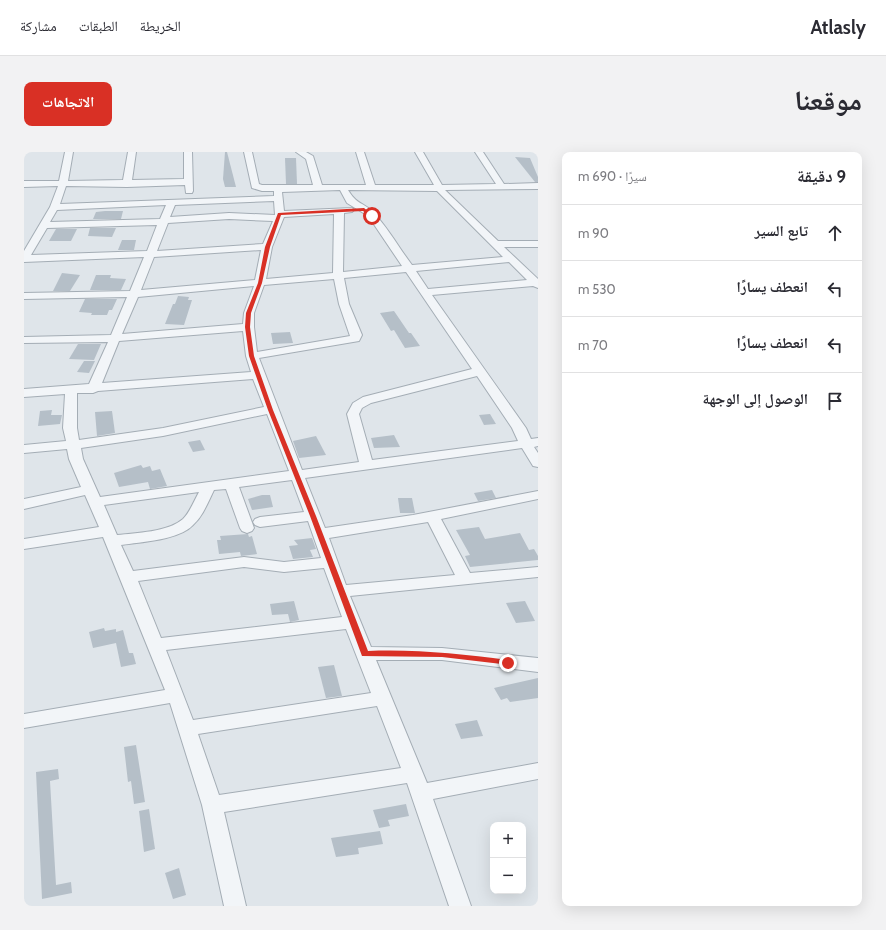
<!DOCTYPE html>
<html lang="ar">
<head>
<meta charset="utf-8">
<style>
	body { margin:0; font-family:Cabin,"Noto Naskh Arabic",sans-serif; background:#f2f2f3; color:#2b2b33; direction:rtl }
	.controls { position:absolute; right:12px; bottom:12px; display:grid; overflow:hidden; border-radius:8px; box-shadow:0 4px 16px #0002 }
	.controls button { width:36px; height:36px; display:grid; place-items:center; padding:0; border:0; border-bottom:1px solid #e1e1e2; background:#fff; color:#2b2b33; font:20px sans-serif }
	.stop { position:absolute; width:12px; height:12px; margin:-9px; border:3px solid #d93025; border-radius:50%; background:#fff }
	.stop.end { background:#d93025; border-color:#fff; box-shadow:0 1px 4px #0008 }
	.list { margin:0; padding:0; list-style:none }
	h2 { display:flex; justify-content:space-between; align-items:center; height:52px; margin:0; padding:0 16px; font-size:17px }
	h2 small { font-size:13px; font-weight:400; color:#7c7c81 }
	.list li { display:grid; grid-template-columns:26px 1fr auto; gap:12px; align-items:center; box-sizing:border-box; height:56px; padding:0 16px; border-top:1px solid #e1e1e2 }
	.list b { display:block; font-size:15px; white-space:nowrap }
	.list em { font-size:13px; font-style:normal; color:#7c7c81 }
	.icon { flex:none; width:22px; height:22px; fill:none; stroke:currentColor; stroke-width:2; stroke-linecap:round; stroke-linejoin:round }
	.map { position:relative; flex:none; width:514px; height:754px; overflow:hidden; direction:ltr; border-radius:8px }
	header { display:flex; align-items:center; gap:24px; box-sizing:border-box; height:56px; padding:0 20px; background:#fff; border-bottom:1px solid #e1e1e2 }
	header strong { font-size:19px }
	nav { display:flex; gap:22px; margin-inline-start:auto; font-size:14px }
	.intro { display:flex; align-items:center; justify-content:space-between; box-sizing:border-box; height:96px; padding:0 24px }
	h1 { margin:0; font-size:28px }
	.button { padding:10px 18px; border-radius:8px; background:#d93025; color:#fff; font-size:14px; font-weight:700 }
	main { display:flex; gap:24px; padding:0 24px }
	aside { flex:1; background:#fff; border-radius:8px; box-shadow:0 4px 16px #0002 }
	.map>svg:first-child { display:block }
</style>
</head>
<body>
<header>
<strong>Atlasly</strong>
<nav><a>الخريطة</a><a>الطبقات</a><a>مشاركة</a></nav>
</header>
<div class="intro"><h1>موقعنا</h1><a class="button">الاتجاهات</a></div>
<main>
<aside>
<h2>9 دقيقة<small>سيرًا · 690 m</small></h2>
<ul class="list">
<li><svg class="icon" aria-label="ahead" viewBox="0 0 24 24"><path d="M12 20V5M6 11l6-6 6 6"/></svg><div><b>تابع السير</b></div><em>90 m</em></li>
<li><svg class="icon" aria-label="left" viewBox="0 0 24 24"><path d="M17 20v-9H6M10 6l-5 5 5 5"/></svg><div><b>انعطف يسارًا</b></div><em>530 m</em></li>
<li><svg class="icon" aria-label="left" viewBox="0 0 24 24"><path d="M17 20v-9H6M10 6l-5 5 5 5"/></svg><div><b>انعطف يسارًا</b></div><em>70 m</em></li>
<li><svg class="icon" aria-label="arrive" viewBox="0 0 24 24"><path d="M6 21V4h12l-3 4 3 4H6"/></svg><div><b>الوصول إلى الوجهة</b></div></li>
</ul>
</aside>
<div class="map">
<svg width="514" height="754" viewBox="0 0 514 754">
	<rect width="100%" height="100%" fill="#dfe5ea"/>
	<g fill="#b5bfc8">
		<path d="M201,0H203L212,35H201L199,27Z"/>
		<path d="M491,5L506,6L514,25V30H511Z"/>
		<path d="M261,6H272L273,32H262Z"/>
		<path d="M81,59H99L97,67H69L72,60Z"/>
		<path d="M66,76H92L88,85L64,84Z"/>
		<path d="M32,77H53L47,89H25Z"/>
		<path d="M98,88H112L110,98H94Z"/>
		<path d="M38,121L56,123L46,139H29Z"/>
		<path d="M72,123H87L86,126L102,127L97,138H66Z"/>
		<path d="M154,144L165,145L164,148H168L160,173L141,172L149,152H151Z"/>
		<path d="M61,147H93L88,158H85L83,163H67L68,161L55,160Z"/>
		<path d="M370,159L385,181H387L396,194L381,196L370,178L367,179L356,161Z"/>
		<path d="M266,180L269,191L249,192L247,181Z"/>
		<path d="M54,192H77L70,208L45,207Z"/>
		<path d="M60,209H71L65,221L53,220Z"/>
		<path d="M28,258L27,263H38L36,272L14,274L16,259Z"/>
		<path d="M88,259L91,281L73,284L71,260Z"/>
		<path d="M466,262L472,272L460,273L455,263Z"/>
		<path d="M370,283L376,295L350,296L347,286Z"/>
		<path d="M292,284L302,303L275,306L269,289Z"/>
		<path d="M176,288L181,298L169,300L164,290Z"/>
		<path d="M117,313L119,316L126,314L128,319L136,317L143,334L126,337L124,330L95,335L90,321Z"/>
		<path d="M468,338L472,346L454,349L450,341Z"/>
		<path d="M238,343H246L249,355L228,358L224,347Z"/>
		<path d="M374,346H388L391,361H376Z"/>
		<path d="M455,375L461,387L496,381L505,398L510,397L514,404V408L446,415L441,404L446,403L432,378Z"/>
		<path d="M224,382L225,385L228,384L233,402L217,404L216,400L195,402L193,388H197L196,384Z"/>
		<path d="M288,386L292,397L286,398L289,405L269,407L265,394L274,393L270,388Z"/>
		<path d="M270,449L275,468L266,470L264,462L248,463L246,452Z"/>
		<path d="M501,449L511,469L492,471L482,451Z"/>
		<path d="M80,476L81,479L92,477V480L99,478L105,501H109L112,512L97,515L92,491L69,496L65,480Z"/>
		<path d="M310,513L318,544L302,546L294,515Z"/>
		<path d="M514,526V546L486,550L483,546L477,548L470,536Z"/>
		<path d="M453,568L459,584L437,587L431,572Z"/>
		<path d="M112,593L121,650L110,652L107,629L104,630L100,595Z"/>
		<path d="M34,617L35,627L26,629L32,733L47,730L48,741L18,747L12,620Z"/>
		<path d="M382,652L385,664L364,668L366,674L355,676L349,658Z"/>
		<path d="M125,657L131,697L120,700L115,659Z"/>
		<path d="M356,679L359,692L334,696L335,702L312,705L307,686Z"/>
		<path d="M155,716L162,743L149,747L141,721Z"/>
	</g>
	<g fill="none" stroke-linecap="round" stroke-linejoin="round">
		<g stroke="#a4adb5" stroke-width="2">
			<path id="minor" d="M41,0H49L44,29L99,28L104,0H112L108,28L160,27V0H168L169,39L168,41H162L161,33L103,35L42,34L36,52L250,44V39H238L228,36L220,0H228L235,32L238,33H289L282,7L272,0H282L289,4L298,33H342L332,0H340L351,33H410L391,0H399L418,33L472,32L451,0H459L480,32L514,31V37L421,38L474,89H514V95H480L514,127V136L509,134L408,143L502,276L507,287L514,286V294L510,295L514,301V315L509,314L498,296L281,326L301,376L389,363L514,339V347L417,367L446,421L514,415V425L326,444L347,495L418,496L514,506V520L418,508H352L403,631L514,611V627L409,647L447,754H425L383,631L200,660L222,754H200L178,653L146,551L0,576V562L141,538L79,385L0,397V387L75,375L61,343L0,357V347L57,335L45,307L43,297L0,301V293L42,289L39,276L41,242L0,245V237L65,232L84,190L0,191V185L87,183L103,145L0,147V141L106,139L120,105L0,110V99L26,55L34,34L0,35V29H35ZM316,38L323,51L341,62L349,71L378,114L319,120L320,61L328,60L330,58L328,56L260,59L258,40ZM324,38L413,39L479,105L388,113C375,96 364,76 349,60C339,50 333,53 324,38ZM250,49L251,63L205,61L146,65L151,53ZM142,53L136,67L26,70L33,58ZM310,62L309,121L242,127L248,95L260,65ZM205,67L249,69L239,92L133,99L144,71ZM133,73L123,99L7,103L23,76ZM237,98L231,128L117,138L130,105ZM485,110L503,128L404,137L392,119ZM382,120L448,217L339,245L329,251L323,262L335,310L278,318L235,206L335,189L338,183L325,152L320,126ZM310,127L315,152L326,184L233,200L230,175V161L240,133ZM230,134L220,161L219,172L98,182L114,145ZM219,179L222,204L227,220L78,231L95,189ZM453,224L488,276L494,289L348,308L335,262L338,256L347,251ZM229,227L240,255L139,276L55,288L53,276V241H69L74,239ZM243,262L265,319L76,345L59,307L57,296L139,284ZM268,328L280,360L236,365L231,367L229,370L231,373L236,375L284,369L297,406L260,410L220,405L109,419L97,393C117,390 155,388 169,373C179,364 184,350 190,338L202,337L216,376L218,379L223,381L228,379L230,376L215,335ZM175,340C170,349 166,360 159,367C144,380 112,381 93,383L80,353ZM404,370L431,423L322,433L305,386ZM220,415L260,420L300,416L318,465L137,486L114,429ZM322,477L347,541L169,568L142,498ZM353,554L377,616L195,643L174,582Z"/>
		</g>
		<use href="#minor" fill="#f2f5f8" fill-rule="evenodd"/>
	</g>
	<path fill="#d93025" d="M340,56L350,64V65H347L339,59L257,63L246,95L238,131L227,161L226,175L230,204L249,258L292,364L344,499C391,497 437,502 484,508L487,511L486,513L418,505L338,504L286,364L244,258L225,204L221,175L222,161L234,131L241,95L254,61Z"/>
</svg>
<div class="controls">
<button>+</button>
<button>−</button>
</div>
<div class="stop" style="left:348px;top:64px"></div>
<div class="stop end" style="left:484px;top:511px"></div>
</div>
</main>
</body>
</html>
